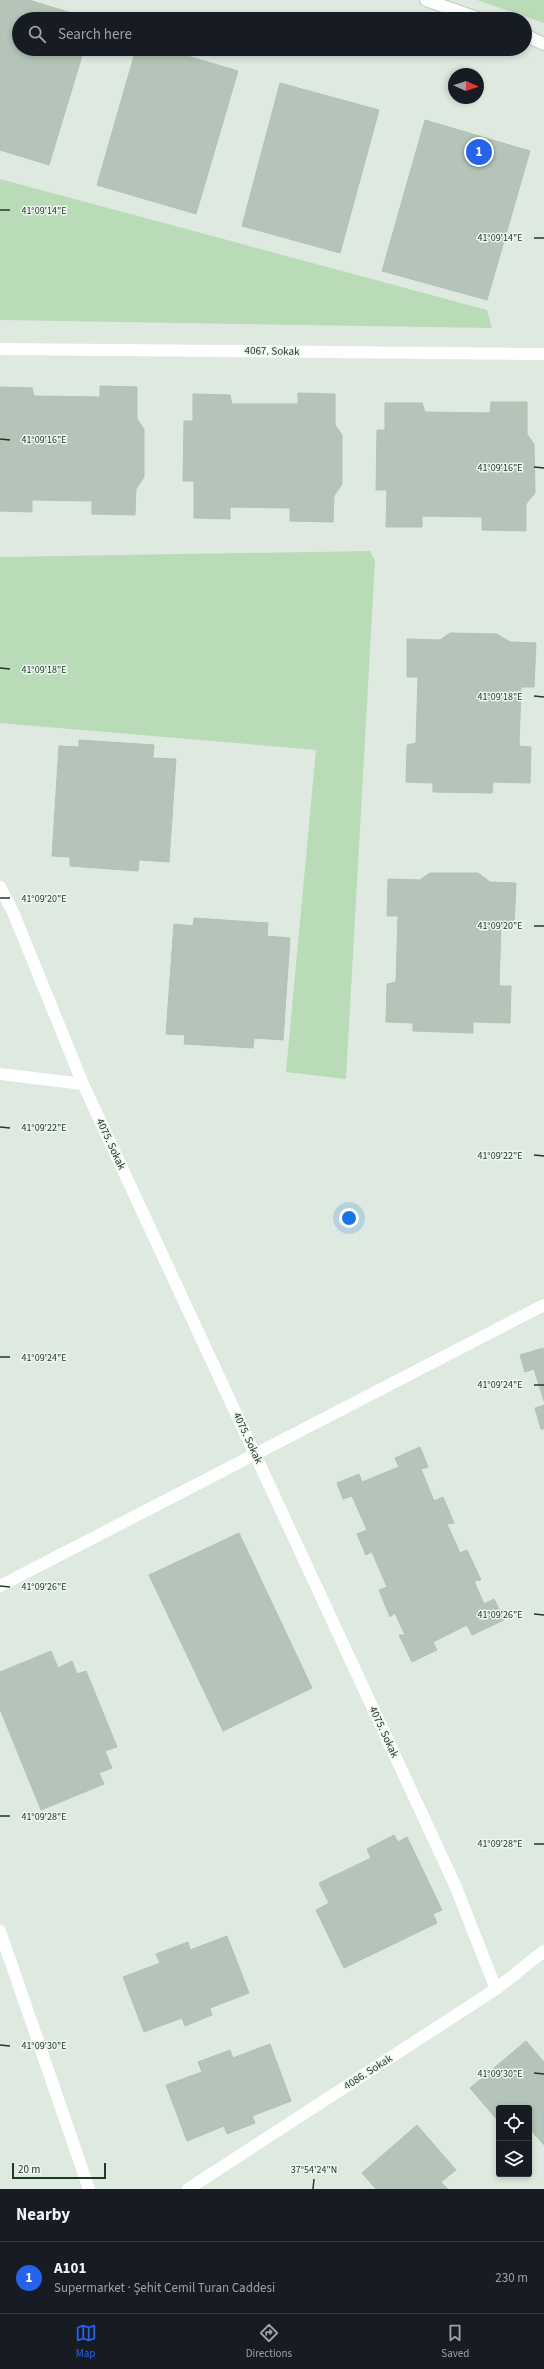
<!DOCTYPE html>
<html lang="en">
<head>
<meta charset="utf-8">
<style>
	body { margin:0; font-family:"Source Sans 3",sans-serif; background:#20242c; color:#f1f3f6 }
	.controls { position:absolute; right:12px; bottom:12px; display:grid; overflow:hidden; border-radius:4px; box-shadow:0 2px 6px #0003 }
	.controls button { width:36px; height:36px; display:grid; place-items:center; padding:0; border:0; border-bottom:1px solid #363941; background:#171b24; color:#f1f3f6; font:20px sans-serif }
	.compass { position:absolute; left:448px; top:68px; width:36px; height:36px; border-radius:50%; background:#171b24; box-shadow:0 2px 6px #0003; rotate:93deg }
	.scale { position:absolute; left:12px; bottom:10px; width:94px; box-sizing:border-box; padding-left:4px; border:2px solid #203929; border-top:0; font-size:11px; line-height:14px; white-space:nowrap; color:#203929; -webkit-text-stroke:3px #eef6f0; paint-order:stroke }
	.you { position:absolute; left:349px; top:1218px; width:14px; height:14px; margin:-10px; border:3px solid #fff; border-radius:50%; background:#1a73e8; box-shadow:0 0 0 6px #1a73e833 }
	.badge { display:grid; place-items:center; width:26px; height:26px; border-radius:50%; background:#2563eb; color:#fff; font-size:13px; font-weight:700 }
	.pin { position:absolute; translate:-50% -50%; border:2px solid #fff; box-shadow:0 1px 4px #0006 }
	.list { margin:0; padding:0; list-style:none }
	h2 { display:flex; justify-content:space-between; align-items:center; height:52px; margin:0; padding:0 16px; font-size:17px }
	h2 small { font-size:13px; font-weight:400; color:#9ea1a6 }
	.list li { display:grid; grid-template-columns:26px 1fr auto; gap:12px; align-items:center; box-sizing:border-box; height:72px; padding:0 16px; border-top:1px solid #363941 }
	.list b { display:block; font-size:15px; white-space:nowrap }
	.list p { margin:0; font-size:13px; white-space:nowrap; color:#9ea1a6 }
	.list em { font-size:13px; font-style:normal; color:#9ea1a6 }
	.icon { flex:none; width:22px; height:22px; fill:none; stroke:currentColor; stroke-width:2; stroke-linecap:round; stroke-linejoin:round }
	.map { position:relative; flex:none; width:544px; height:2189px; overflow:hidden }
	.search { position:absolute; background:#171b24; box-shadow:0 2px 6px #0003; left:12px; right:12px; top:12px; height:44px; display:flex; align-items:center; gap:10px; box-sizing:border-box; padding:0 14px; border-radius:22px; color:#9ea1a6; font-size:15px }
	.sheet { height:124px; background:#171b24 }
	nav { display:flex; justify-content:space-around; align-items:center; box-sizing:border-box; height:56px; border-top:1px solid #363941; background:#171b24; font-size:11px; color:#9ea1a6 }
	nav a { display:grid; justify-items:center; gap:2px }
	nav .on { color:#2563eb }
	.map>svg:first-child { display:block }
</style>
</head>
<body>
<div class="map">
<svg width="544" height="2189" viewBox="0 0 544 2189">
	<rect width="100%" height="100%" fill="#deeae0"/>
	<g fill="#badbb7">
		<path d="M477,0H544V23Z"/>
		<path d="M0,179L487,310L492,328L0,320Z"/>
		<path d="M370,551L375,561L346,1079L286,1072L316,750L0,723V557Z"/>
	</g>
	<g fill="#b4c4b8" stroke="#b1c3b5">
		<path d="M0,0H29L91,19H19V49H84L49,165L0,150Z"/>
		<path d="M136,49H164L238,71L196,214L97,185Z"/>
		<path d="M280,83L379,110L340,253L242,226Z"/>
		<path d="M425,120L530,151L487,300L382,271Z"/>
		<path d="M100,386L137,387V419L144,429V477L136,489L135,515L92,514V501L32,500V512L0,511V387L32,388L34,396L100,397Z"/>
		<path d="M298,393L335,394V425L342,435V484L334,496L333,522L290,521V508L230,507V519L194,518V481H183L184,421H193V394L230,395L232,404H298Z"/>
		<path d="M491,402H527V434L534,444L535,493L526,504V531L482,530V517L422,516V527H386L387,490H376L377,430H385V403H422L425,412L490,413Z"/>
		<path d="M450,633L497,634L510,642L536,643L534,687H521L519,746L531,747L530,783L493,782L492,793L433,792V783L406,782L407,745L416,743L418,677H407V639L440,640Z"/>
		<path d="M79,740L154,745L153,758L176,759L169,862L139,860L138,871L70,866V857L52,856L59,746L79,747Z"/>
		<path d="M430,873H478L490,882L516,883L514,926H501L499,986H511L510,1023L473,1022V1033L413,1031V1023L386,1022L387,984L396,982L398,916H387L388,879L420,880Z"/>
		<path d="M194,918L268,923L267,936L290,938L283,1040L254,1038L253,1048L184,1044L185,1035L166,1034L174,924L193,926Z"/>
		<path d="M543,1348L544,1352V1401L534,1369L525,1372L520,1355Z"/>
		<path d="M544,1405V1429H541L535,1408Z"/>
		<path d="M420,1447L428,1467L421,1469L434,1501L443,1497L454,1523L447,1524L460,1553L467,1550L481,1580L474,1581L484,1604L494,1599L504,1620L472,1635L467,1625L433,1642L437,1650L412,1662L399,1635H405L395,1613L390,1617L379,1590L387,1587L372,1552L366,1555L357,1534L367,1530L352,1496L343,1499L337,1483L359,1474L362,1482L399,1467L395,1458Z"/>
		<path d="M239,1533L312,1688L223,1731L149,1575Z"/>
		<path d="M51,1651L58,1668L72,1661L77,1674L86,1671L117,1747L105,1751L112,1768L99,1773L104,1784L41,1810L0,1709V1672Z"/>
		<path d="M394,1835L398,1842L407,1837L442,1910L433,1914L437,1923L344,1968L316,1910L329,1903L319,1883L371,1858L367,1849Z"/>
		<path d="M227,1936L249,1993L210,2008L212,2015L185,2026L182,2018L144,2032L123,1977L160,1963L156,1954L188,1942L190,1950Z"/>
		<path d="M526,2041L544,2062V2145L529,2128V2108H499V2122L470,2088Z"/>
		<path d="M270,2044L291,2101L252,2116L255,2123L227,2134L224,2126L187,2141L166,2085L202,2072L198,2062L230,2050L233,2058Z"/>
		<path d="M417,2125L456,2170L441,2182L448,2189H376L362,2173Z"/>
	</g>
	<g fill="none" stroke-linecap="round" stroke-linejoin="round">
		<g stroke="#b2c9b8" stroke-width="14">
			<g id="secondary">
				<path d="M426,0L480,19"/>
				<path d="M525,35L544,44"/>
			</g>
		</g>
		<g stroke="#fff" stroke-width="12">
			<path d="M0,349L544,354"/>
			<path d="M0,887L13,912L83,1084L455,1885L496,1989"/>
			<path d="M0,1074L83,1084"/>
			<path d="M0,1586L544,1305"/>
			<path d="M0,1931L89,2189"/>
			<path d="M188,2189L496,1989L544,1951"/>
		</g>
		<use href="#secondary" stroke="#fff" stroke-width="12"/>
	</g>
	<path fill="none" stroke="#203929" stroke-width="1.5" d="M0,210H10M534,238H544M0,439L10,440M534,467L544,468M0,668L10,669M534,696L544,697M0,898H10M534,926H544M0,1127L10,1128M534,1155L544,1156M0,1357H10M534,1385H544M0,1586L10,1587M534,1614L544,1615M0,1816H10M534,1844H544M0,2045L10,2046M534,2073L544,2074M313,2189L314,2179"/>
	<g text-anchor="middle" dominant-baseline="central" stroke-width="3" stroke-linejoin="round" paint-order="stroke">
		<g font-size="11" fill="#203929" stroke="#eef6f0">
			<text transform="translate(272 351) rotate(1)">4067. Sokak</text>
			<text transform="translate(111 1144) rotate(65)">4075. Sokak</text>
			<text transform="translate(248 1438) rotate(65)">4075. Sokak</text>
			<text transform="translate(384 1732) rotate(65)">4075. Sokak</text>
			<text transform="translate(368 2072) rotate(-33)">4086. Sokak</text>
		</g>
	</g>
	<g font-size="10" text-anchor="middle" fill="#203929" stroke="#eef6f0" stroke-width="3" stroke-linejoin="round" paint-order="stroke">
		<text x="44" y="214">41°09'14"E</text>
		<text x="500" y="241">41°09'14"E</text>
		<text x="44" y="443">41°09'16"E</text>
		<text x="500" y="471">41°09'16"E</text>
		<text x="44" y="673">41°09'18"E</text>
		<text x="500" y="700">41°09'18"E</text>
		<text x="44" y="902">41°09'20"E</text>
		<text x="500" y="929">41°09'20"E</text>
		<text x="44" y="1131">41°09'22"E</text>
		<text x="500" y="1159">41°09'22"E</text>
		<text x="44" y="1361">41°09'24"E</text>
		<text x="500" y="1388">41°09'24"E</text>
		<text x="44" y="1590">41°09'26"E</text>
		<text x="500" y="1618">41°09'26"E</text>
		<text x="44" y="1820">41°09'28"E</text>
		<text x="500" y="1847">41°09'28"E</text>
		<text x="44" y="2049">41°09'30"E</text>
		<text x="500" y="2077">41°09'30"E</text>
		<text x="314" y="2173">37°54'24"N</text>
	</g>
</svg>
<div class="controls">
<button><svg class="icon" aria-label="locate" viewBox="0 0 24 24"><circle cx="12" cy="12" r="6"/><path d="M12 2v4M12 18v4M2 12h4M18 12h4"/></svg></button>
<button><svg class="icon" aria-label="layers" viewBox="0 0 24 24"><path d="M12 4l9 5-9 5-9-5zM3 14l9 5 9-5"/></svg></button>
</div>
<svg class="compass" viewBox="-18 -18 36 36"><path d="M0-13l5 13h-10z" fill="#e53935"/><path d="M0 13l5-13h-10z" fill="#9ea1a6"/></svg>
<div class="scale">20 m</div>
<div class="you"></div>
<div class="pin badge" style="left:479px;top:152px">1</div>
<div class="search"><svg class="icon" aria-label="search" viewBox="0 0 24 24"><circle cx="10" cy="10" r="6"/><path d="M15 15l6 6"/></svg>Search here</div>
</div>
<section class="sheet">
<h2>Nearby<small></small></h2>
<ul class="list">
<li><span class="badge">1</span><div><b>A101</b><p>Supermarket · Şehit Cemil Turan Caddesi</p></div><em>230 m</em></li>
</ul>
</section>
<nav>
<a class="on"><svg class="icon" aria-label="map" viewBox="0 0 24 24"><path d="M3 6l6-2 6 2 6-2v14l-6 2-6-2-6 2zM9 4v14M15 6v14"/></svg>Map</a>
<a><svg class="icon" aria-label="directions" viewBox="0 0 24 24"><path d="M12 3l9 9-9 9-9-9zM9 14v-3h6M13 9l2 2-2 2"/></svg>Directions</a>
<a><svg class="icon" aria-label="saved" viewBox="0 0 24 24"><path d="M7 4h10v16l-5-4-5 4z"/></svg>Saved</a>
</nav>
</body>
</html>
